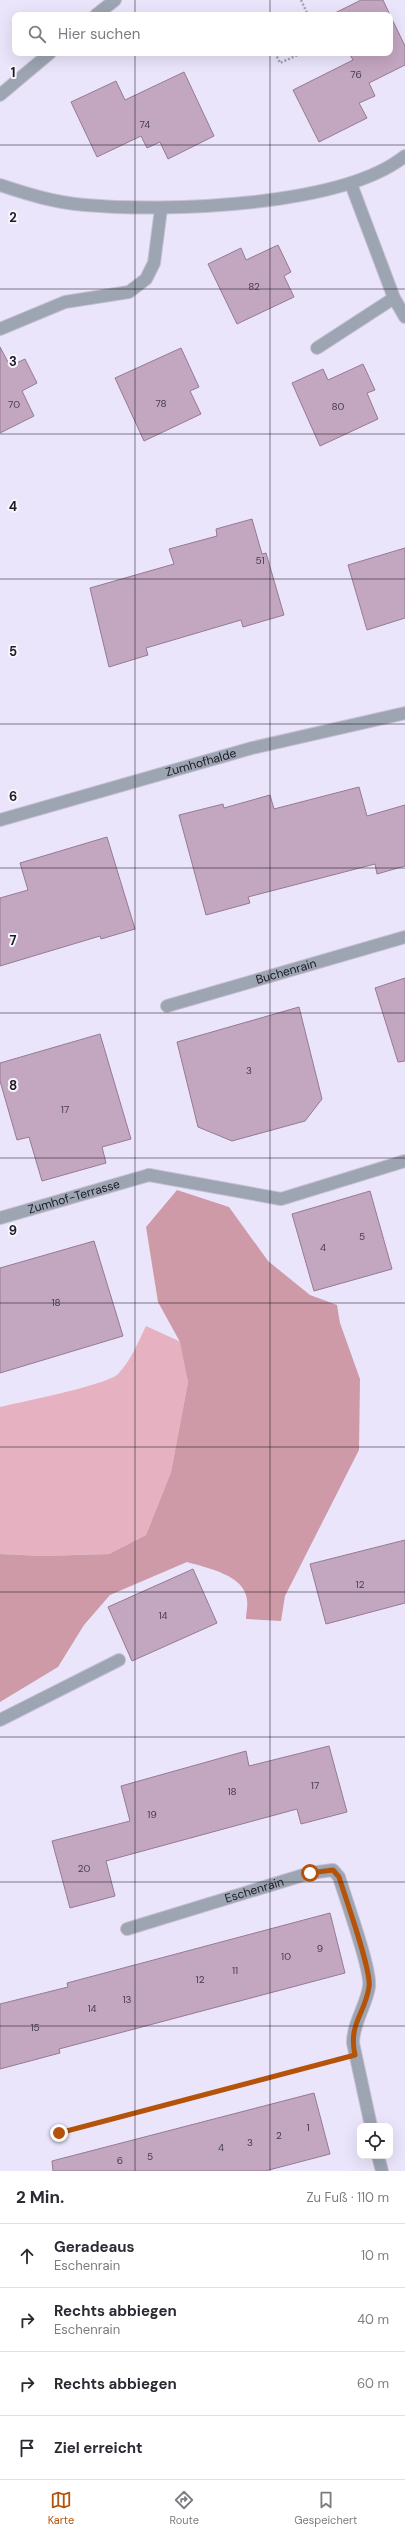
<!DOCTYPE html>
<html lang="de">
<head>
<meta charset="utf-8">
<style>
	body { margin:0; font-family:"DM Sans",sans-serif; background:#f7f7f7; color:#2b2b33 }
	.controls { position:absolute; right:12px; bottom:12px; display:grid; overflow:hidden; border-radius:8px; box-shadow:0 4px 16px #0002 }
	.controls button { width:36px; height:36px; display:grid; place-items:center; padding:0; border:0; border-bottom:1px solid #e1e1e2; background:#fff; color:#2b2b33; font:20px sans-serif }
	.stop { position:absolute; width:12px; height:12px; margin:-9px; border:3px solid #b45309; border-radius:50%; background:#fff }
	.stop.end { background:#b45309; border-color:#fff; box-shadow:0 1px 4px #0008 }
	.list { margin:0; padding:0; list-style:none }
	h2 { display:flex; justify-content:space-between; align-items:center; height:52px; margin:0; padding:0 16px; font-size:17px }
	h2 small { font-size:13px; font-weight:400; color:#7c7c81 }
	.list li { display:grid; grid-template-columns:26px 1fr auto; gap:12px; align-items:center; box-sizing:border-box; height:64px; padding:0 16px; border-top:1px solid #e1e1e2 }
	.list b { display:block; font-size:15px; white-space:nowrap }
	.list p { margin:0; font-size:13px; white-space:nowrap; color:#7c7c81 }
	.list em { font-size:13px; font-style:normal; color:#7c7c81 }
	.icon { flex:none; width:22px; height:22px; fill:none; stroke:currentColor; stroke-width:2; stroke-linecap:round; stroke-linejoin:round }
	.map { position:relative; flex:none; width:405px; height:2171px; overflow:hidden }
	.search { position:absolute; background:#fff; box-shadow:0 4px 16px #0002; left:12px; right:12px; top:12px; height:44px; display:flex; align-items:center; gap:10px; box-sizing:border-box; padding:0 14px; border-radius:8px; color:#7c7c81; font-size:15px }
	.sheet { height:308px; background:#fff }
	nav { display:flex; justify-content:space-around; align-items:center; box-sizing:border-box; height:56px; border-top:1px solid #e1e1e2; background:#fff; font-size:11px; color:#7c7c81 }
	nav a { display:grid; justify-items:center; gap:2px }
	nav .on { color:#b45309 }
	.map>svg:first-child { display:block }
</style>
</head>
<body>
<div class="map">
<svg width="405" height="2171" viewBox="0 0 405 2171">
	<rect width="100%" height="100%" fill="#ebe5fb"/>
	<path fill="#e6b2c1" d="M146,1326L181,1342L188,1382L171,1472L146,1535L109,1554L42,1556L0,1554V1407C21,1402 107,1385 118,1374C131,1361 138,1342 146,1326Z"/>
	<path fill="#ce9aa8" d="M177,1190L229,1207L268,1261L310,1295L337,1305L340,1323L360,1379L359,1450L285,1596L281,1621L246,1619C246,1613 248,1606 247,1600C245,1575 207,1568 187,1562L110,1595L84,1625L58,1667L0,1702V1554L42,1556L109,1554L146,1535L171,1472L188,1382L180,1342L158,1302L146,1227Z"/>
	<g fill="#c3a6c0" stroke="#967a93">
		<path d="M361,0H383L390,15H331Z"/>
		<path d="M390,15L405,46V65L369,83L375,96L359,103L367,118L319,142L293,90L353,60L349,53H390Z"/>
		<path d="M184,72L214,136L168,159L160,142L147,148L141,136L97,157L71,102L116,81L125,100Z"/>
		<path d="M278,245L291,272L284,276L294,297L237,324L208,264L241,248L246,260Z"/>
		<path d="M0,347L10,366L25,359L37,383L22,391L34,416L0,433Z"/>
		<path d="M181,348L199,387L190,391L201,414L144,441L115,378Z"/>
		<path d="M363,364L375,390L367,393L378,419L320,446L292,383L323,369L328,380Z"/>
		<path d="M252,519L262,554L266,553L284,615L243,627L241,620L146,648L148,655L109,667L90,588L174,564L169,549L217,536L216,529Z"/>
		<path d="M405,548V618L367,630L348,565Z"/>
		<path d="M359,787L367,816L405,805V866L377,874L375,864L248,897L250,903L206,915L179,815L223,804L224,808L270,795L274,809Z"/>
		<path d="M107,837L135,929L101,939L100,936L0,966V898L28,890L20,863Z"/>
		<path d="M405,978V1061L398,1062L375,988Z"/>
		<path d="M299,1007L322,1099L305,1121L232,1141L198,1127L177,1042Z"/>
		<path d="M100,1034L131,1139L102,1147L106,1163L42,1181L29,1137L17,1140L0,1081V1063Z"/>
		<path d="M370,1191L392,1269L314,1291L292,1214Z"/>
		<path d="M94,1241L123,1336L0,1373V1268Z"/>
		<path d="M405,1540V1603L326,1624L310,1564Z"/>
		<path d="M193,1569L217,1623L132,1661L108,1607Z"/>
		<path d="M329,1746L347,1812L301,1824L297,1809L106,1861L115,1896L70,1908L52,1841L130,1821L121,1786L246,1751L249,1766Z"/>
		<path d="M330,1913L345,1973L59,2049L60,2053L0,2069V2004L68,1987L67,1983Z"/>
		<path d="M314,2093L330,2154L265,2171H53L52,2161Z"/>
	</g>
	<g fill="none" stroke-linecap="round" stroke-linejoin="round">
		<g stroke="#c6c0d5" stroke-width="14">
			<g id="service">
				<path d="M351,184L394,298L405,317"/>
				<path d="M0,185C27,194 56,203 85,205C165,212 342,207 405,156"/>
				<path d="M0,329L65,302L129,292L146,279L154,263L161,209"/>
				<path d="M317,348L394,298"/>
				<path d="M149,1175L281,1199L405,1161"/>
				<path d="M0,1720L119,1660"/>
				<path id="s1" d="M127,1929L310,1873L333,1870L339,1877C345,1897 372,1971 369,1987C366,2006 353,2023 353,2043L371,2126"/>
				<path d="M378,2156L382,2171"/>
			</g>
		</g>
		<g stroke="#c6c0d5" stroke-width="14">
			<g id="minor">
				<path id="s2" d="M0,820L252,748L405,713"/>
				<path id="s3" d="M167,1006L405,937"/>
				<path id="s4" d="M0,1218L149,1175"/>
			</g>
		</g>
		<g stroke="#c6c0d5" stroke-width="14">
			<g id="tertiary">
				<path d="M96,15L115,0"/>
				<path d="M0,95L50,53"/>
			</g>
		</g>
		<g stroke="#a7a2b4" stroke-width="2.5" stroke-dasharray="2 2" stroke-linecap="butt">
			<path d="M301,0L308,15"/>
			<path d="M275,53L280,63L302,53"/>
			<path d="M59,2133L331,2061"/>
		</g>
		<use href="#service" stroke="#9da4b2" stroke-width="12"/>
		<use href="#minor" stroke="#9da4b2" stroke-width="12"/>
		<use href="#tertiary" stroke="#9da4b2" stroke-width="12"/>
	</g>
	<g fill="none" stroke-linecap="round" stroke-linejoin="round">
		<path stroke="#b45309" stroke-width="5" d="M59,2133L355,2055C348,2024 365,2014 369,1987C372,1971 345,1897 339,1877L333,1870L310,1873"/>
	</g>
	<path fill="none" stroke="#1d1a26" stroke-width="1" stroke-opacity="0.55" d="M135,0V15M270,0V15M135,53V2171M270,53V2171M0,145H405M0,289H405M0,434H405M0,579H405M0,724H405M0,868H405M0,1013H405M0,1158H405M0,1303H405M0,1447H405M0,1592H405M0,1737H405M0,1882H405M0,2026H405"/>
	<g text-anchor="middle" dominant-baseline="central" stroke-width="4" stroke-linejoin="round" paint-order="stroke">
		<g font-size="10" fill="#463d4c">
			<text x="356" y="74">76</text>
			<text x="145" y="124">74</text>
			<text x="254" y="286">82</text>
			<text x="161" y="403">78</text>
			<text x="14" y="404">70</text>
			<text x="338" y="406">80</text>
			<text x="260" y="560">51</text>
			<text x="249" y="1070">3</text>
			<text x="65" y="1109">17</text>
			<text x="362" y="1236">5</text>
			<text x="323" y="1247">4</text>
			<text x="56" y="1302">18</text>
			<text x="360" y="1584">12</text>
			<text x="163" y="1615">14</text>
			<text x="315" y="1785">17</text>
			<text x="232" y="1791">18</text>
			<text x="152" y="1814">19</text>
			<text x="84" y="1868">20</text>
			<text x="320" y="1948">9</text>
			<text x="286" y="1956">10</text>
			<text x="235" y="1970">11</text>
			<text x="200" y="1979">12</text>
			<text x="127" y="1999">13</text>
			<text x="92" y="2008">14</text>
			<text x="35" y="2027">15</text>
			<text x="308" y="2127">1</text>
			<text x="279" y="2135">2</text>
			<text x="250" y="2142">3</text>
			<text x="221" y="2147">4</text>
			<text x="150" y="2156">5</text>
			<text x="120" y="2160">6</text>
		</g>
		<g font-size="12" fill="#1d1a26" stroke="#f7f5fc">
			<text stroke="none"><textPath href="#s2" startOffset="209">Zumhofhalde</textPath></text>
			<text stroke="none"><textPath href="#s3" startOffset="124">Buchenrain</textPath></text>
			<text stroke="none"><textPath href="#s4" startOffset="77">Zumhof-Terrasse</textPath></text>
			<text stroke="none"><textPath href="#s1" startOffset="133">Eschenrain</textPath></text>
		</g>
	</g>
	<g font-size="13" text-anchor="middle" font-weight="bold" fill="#1d1a26" stroke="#f7f5fc" stroke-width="4" stroke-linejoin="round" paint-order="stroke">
		<text x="13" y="77">1</text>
		<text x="13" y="222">2</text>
		<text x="13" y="366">3</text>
		<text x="13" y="511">4</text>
		<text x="13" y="656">5</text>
		<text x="13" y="801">6</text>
		<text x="13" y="945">7</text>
		<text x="13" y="1090">8</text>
		<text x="13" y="1235">9</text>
	</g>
</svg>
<div class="controls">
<button><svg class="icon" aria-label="locate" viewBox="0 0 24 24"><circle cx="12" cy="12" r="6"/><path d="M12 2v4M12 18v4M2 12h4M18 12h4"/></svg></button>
</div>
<div class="stop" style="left:310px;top:1873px"></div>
<div class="stop end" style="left:59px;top:2133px"></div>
<div class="search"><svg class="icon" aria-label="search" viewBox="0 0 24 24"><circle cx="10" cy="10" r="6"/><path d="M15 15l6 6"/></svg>Hier suchen</div>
</div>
<section class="sheet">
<h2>2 Min.<small>Zu Fuß · 110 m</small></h2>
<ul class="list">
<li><svg class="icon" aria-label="ahead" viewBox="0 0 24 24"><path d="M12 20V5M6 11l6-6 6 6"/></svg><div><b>Geradeaus</b><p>Eschenrain</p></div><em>10 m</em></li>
<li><svg class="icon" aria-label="right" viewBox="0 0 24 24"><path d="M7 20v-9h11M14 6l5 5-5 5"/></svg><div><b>Rechts abbiegen</b><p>Eschenrain</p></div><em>40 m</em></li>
<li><svg class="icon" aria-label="right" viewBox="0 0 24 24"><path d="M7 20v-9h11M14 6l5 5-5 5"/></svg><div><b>Rechts abbiegen</b></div><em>60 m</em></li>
<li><svg class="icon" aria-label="arrive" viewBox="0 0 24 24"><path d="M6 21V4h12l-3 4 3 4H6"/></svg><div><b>Ziel erreicht</b></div></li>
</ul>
</section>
<nav>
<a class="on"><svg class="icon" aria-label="map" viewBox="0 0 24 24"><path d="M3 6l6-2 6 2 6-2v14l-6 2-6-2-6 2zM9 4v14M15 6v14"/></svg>Karte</a>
<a><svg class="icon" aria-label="directions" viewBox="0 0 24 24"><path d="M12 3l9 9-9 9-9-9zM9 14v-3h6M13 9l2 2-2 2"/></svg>Route</a>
<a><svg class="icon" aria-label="saved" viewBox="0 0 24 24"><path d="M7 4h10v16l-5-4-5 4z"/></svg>Gespeichert</a>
</nav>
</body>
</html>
